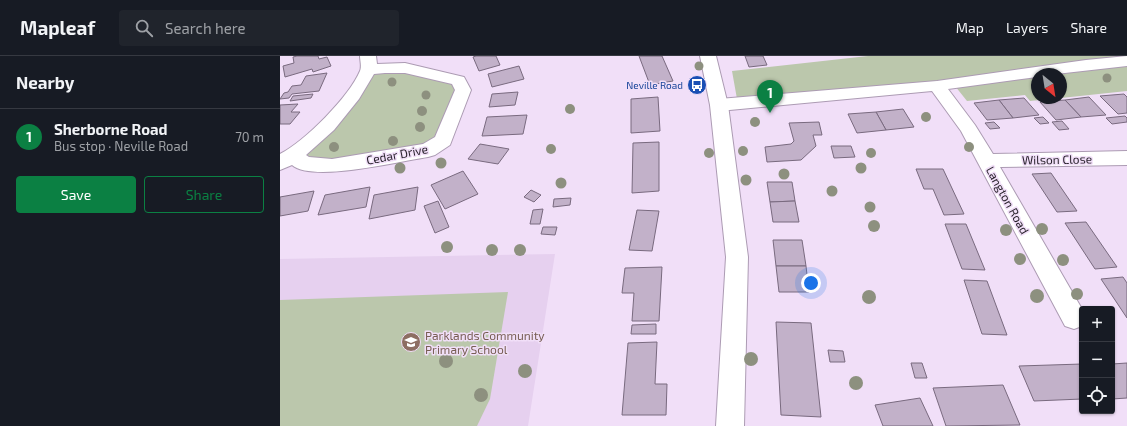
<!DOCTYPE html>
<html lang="en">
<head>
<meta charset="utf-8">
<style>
	body { margin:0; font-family:"Exo 2",sans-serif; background:#20242c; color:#f1f3f6 }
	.controls { position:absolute; right:12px; bottom:12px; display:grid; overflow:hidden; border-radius:4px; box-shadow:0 1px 3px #0004 }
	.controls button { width:36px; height:36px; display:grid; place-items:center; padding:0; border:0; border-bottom:1px solid #363941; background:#171b24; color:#f1f3f6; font:20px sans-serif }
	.compass { position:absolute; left:751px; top:12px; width:36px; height:36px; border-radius:50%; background:#171b24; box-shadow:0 1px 3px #0004; rotate:150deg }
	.you { position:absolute; left:531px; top:227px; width:14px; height:14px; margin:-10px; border:3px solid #fff; border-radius:50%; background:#1a73e8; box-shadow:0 0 0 6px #1a73e833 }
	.badge { display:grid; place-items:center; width:26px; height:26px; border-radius:50%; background:#0b8043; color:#fff; font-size:13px; font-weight:700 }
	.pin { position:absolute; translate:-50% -33px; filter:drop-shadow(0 1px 2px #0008) }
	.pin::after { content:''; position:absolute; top:21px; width:14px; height:12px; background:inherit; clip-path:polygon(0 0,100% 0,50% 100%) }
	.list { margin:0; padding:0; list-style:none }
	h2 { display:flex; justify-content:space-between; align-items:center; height:52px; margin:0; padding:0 16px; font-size:17px }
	h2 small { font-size:13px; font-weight:400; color:#9ea1a6 }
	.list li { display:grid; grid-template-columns:26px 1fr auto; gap:12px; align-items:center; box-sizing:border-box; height:56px; padding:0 16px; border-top:1px solid #363941 }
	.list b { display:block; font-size:15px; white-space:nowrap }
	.list p { margin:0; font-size:13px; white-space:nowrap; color:#9ea1a6 }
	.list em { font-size:13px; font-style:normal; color:#9ea1a6 }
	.actions { display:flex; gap:8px; padding:12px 16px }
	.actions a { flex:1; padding:9px 0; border:1px solid #0b8043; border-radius:4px; text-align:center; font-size:14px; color:#0b8043 }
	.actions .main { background:#0b8043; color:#fff }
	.icon { flex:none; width:22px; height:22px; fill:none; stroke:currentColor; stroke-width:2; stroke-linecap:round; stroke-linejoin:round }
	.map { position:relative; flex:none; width:847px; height:370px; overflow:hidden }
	header { display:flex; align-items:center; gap:24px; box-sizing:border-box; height:56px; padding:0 20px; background:#171b24; border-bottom:1px solid #363941 }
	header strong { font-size:19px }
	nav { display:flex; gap:22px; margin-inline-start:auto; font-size:14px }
	.search { width:280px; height:36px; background:#20242c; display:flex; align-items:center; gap:10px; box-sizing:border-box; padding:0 14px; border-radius:4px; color:#9ea1a6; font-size:15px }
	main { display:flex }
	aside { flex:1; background:#171b24 }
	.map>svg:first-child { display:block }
</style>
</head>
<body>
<header>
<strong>Mapleaf</strong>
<div class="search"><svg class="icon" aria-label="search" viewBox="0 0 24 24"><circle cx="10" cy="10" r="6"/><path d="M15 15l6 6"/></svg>Search here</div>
<nav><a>Map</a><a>Layers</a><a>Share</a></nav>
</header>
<main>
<aside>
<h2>Nearby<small></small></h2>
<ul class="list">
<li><span class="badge">1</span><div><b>Sherborne Road</b><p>Bus stop · Neville Road</p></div><em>70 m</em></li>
</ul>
<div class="actions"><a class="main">Save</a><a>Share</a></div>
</aside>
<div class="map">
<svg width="847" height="370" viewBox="0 0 847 370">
	<rect width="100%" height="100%" fill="#f1dff8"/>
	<path fill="#e6d0ef" d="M275,198L248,370H0V203Z"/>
	<g fill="#bbc7ac">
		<path d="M588,0H847V35L781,42V18H757V42H780L750,45L745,39L687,45L671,25L457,43L452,15Z"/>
		<path d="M124,14L174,27L178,35L160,84L146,91L53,107L30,105L24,96L93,17Z"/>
		<path d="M228,236L210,343L197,370H0V244Z"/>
	</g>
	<g fill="#c2b1c9" stroke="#796a7f">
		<path d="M17,0H38L39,3L47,1L51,10L33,16L32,13L5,21L3,10L14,7L13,1Z"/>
		<path d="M196,0H216L220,9L199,15L193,1Z"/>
		<path d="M359,0H382L393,25L370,29Z"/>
		<path d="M465,0H483L487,9L469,11Z"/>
		<path d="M239,10L244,23L212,31L208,18Z"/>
		<path d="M47,17L39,35L12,38L9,42L0,43L4,37L8,36L12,30L21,29L26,20Z"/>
		<path d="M238,36L235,49L209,51L212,38Z"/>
		<path d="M33,38L31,42L10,45L13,40Z"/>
		<path d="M844,38L847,41V57L838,58L820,40Z"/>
		<path d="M378,41L380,75L351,77V43Z"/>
		<path d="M809,41L826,59L801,61L785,44Z"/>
		<path d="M744,42L759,59L733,62L719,44Z"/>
		<path d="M719,44L733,62L707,64L694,47Z"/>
		<path d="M785,44L801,61L776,64L760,46Z"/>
		<path d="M18,48L11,56H20L10,68H0V49Z"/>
		<path d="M623,53L634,71L606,74L596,56Z"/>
		<path d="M596,56L606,74L577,77L568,58Z"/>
		<path d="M247,59L243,78L202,80L207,61Z"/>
		<path d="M845,60L847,62V66L832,68L826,62Z"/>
		<path d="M763,61L769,67L760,68L754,62Z"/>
		<path d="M782,65L789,73L779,74L772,66Z"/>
		<path d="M539,66L542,79H533L536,90L521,104L487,106L485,91L511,88L514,85L509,67Z"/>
		<path d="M714,66L720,72L710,73L705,67Z"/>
		<path d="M379,86V135L352,137L353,87Z"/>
		<path d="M200,88L229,93L218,108L188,103Z"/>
		<path d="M551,90H571L575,101L554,102Z"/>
		<path d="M636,113H663L684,158L664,159L653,133H644Z"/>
		<path d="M183,115L198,138L165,153L151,129Z"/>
		<path d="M771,117L797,155L777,156L752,118Z"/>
		<path d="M487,126H512L515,145L490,146Z"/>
		<path d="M90,131L86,151L38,159L45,139Z"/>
		<path d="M138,131L135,154L89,163L94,139Z"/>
		<path d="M251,134L261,139L254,146L244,141Z"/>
		<path d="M34,135L28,155L0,160V141Z"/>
		<path d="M291,142L290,149L273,151L274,143Z"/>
		<path d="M158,145L169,171L155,177L144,150Z"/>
		<path d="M515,145L519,166H493L490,146Z"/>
		<path d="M263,153L260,168H250L253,154Z"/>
		<path d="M357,154L379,155L372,195L349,194Z"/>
		<path d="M806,166L837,211L815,213L785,167Z"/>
		<path d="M665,168H686L705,214L682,213Z"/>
		<path d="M263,171H277L275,179L261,178Z"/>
		<path d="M493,184H522L526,210H496Z"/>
		<path d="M496,210H526L529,236H499Z"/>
		<path d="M382,211L379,265H352L354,237H342L345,212Z"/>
		<path d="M843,221L847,227V262L821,223Z"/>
		<path d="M684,224L707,225L727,279L702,278Z"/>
		<path d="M496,266L531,267L541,361L501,359Z"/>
		<path d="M376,268V278H351L352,269Z"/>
		<path d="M377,286L375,328H387L386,359H342L348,287Z"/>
		<path d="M548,294L563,295L565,306H550Z"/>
		<path d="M631,307H642L647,322H635Z"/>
		<path d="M847,307V342L832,343V308Z"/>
		<path d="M802,308V343L754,345L739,310Z"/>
		<path d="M723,329L740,369L666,370L653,332Z"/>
		<path d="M640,342L653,370H603L595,349Z"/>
	</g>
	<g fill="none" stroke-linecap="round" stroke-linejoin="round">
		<g stroke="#ac9bb3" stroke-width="2">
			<g id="street">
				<path d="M80,0H96L97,8L125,7L184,21L191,34L170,89L155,99L148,101C120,105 33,127 12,109L0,114V98C25,85 69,41 80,15C82,11 80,4 80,0ZM105,17H125L172,28L175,34L155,81L143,88L52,103L29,101L26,99L54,74L79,43L94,18Z"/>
				<path d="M847,0V10L776,18H757V21L668,33L695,69L713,98L847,95V109L720,111L802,253V270L794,273L785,270L681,75L652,35L439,55L433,53L430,49L433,45L439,43L657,25L806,4Z"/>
			</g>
		</g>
		<g stroke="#ac9bb3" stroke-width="2">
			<path id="secondary" d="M420,0H436L448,49L468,201L464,370H436L446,201L430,49Z"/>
		</g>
		<use href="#street" fill="#fff" fill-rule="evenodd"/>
		<use href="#secondary" fill="#fff" fill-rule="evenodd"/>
	</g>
	<g fill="#8d907f">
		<circle cx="419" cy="10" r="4.5"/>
		<circle cx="827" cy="22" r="4.5"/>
		<circle cx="112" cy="26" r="4.5"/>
		<circle cx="146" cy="39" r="4.5"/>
		<circle cx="290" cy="53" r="5"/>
		<circle cx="142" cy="55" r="5"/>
		<circle cx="646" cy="61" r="5"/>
		<circle cx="475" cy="66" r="5"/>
		<circle cx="140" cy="71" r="5"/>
		<circle cx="113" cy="85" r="5"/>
		<circle cx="54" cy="91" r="5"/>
		<circle cx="689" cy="91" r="5"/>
		<circle cx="271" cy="93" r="5"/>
		<circle cx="463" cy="95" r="5"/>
		<circle cx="429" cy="97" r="5"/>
		<circle cx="591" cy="97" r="5"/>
		<circle cx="161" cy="107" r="5.5"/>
		<circle cx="120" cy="112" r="5.5"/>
		<circle cx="581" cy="112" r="5.5"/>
		<circle cx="504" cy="118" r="5.5"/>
		<circle cx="466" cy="124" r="5.5"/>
		<circle cx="281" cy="127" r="5.5"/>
		<circle cx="552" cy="135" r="5.5"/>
		<circle cx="590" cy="151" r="5.5"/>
		<circle cx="594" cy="170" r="6"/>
		<circle cx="762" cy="173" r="6"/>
		<circle cx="726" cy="174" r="6"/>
		<circle cx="167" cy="191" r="6"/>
		<circle cx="212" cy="194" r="6"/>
		<circle cx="240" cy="194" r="6"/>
		<circle cx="740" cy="203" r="6"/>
		<circle cx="783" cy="204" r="6"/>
		<circle cx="797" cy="238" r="6"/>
		<circle cx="757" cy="240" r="7"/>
		<circle cx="589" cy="241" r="7"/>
		<circle cx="471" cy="303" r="7"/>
		<circle cx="166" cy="305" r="7"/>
		<circle cx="245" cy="315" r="7"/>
		<circle cx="576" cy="327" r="7"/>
		<circle cx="201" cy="339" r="7"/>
	</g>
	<defs>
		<g id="bus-disc" transform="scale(1)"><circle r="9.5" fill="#1a4fb4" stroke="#f1dff8"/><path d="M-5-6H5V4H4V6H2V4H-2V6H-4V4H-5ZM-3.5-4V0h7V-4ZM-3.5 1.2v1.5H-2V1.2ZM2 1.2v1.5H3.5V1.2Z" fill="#fff"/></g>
		<g id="school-disc" transform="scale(1)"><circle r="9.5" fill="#8d6e63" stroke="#f1dff8"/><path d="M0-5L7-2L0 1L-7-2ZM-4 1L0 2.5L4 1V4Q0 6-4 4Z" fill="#fff"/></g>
	</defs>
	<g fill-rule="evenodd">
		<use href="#bus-disc" x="417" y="29"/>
		<use href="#school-disc" x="131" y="286"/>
	</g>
	<g text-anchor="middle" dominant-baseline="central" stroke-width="3" stroke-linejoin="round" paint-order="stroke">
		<g font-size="10" fill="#164399" stroke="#f1dff8" text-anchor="end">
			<text x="403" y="29">Neville Road</text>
		</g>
		<g font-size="12" fill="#241e27" stroke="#f1dff8">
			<text transform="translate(117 98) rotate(-11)">Cedar Drive</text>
			<text transform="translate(777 103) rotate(-1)">Wilson Close</text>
			<text transform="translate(728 144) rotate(61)">Langton Road</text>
		</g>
		<g font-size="12" fill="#785e54" stroke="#f1dff8" text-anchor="start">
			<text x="145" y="279">Parklands Community<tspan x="145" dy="14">Primary School</tspan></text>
		</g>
	</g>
</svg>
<div class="controls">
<button>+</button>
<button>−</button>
<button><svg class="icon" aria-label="locate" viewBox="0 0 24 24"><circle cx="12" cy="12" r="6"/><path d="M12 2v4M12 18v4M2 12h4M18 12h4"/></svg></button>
</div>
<svg class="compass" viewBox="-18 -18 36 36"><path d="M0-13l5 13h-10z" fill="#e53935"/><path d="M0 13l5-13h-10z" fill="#9ea1a6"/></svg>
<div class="you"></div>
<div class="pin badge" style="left:490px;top:57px">1</div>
</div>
</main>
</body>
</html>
